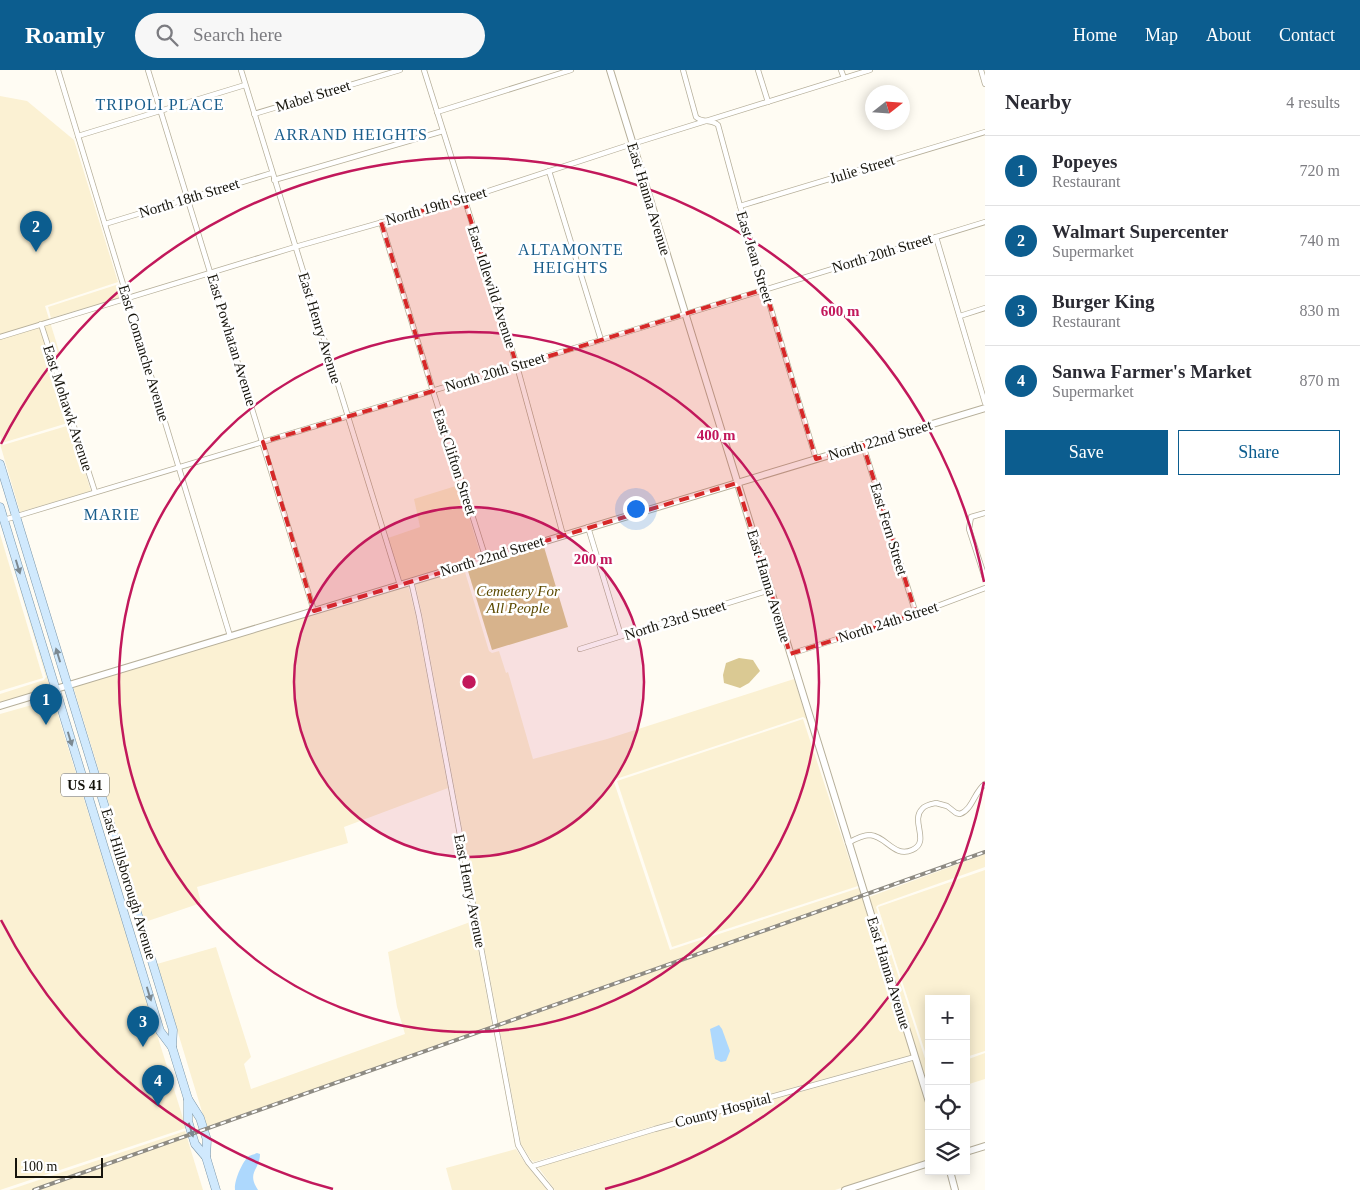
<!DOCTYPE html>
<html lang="en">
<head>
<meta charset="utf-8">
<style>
	body { margin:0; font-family:"Times New Roman",serif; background:#f7f7f7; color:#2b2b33 }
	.controls { position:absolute; right:15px; bottom:15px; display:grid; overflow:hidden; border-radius:0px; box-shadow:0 2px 12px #0003 }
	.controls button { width:45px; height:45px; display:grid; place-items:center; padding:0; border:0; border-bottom:1px solid #e1e1e2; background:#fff; color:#2b2b33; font:25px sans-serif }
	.compass { position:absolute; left:865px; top:15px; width:45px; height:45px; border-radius:50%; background:#fff; box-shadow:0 2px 12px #0003; rotate:73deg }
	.scale { position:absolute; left:15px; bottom:12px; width:88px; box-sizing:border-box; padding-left:5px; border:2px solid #16140c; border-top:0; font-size:14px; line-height:18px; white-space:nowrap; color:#16140c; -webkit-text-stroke:4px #fff; paint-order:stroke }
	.you { position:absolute; left:635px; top:438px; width:18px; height:18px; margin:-12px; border:4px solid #fff; border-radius:50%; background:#1a73e8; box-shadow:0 0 0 8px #1a73e833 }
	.badge { display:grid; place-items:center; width:32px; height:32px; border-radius:50%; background:#0c5d8f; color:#fff; font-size:16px; font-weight:700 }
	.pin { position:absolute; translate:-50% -41px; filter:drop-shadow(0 1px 2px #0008) }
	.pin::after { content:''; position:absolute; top:26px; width:18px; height:15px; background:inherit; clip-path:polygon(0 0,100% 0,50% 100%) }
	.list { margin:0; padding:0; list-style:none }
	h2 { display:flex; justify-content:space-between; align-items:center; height:65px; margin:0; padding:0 20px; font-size:21px }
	h2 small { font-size:16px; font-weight:400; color:#7c7c81 }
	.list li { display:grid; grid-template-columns:32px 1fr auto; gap:15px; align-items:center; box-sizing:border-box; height:70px; padding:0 20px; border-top:1px solid #e1e1e2 }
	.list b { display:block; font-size:19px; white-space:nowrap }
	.list p { margin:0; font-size:16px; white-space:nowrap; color:#7c7c81 }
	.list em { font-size:16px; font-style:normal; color:#7c7c81 }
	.actions { display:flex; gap:10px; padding:15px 20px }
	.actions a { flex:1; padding:11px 0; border:1px solid #0c5d8f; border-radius:0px; text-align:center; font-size:18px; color:#0c5d8f }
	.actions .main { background:#0c5d8f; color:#fff }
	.icon { flex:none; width:28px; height:28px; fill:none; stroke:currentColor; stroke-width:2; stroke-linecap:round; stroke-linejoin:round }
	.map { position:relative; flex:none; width:985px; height:1120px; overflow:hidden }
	header { display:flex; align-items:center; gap:30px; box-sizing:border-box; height:70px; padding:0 25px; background:#0c5d8f; color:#fff }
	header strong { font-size:24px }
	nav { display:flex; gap:28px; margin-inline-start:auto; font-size:18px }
	.search { width:350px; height:45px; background:#f7f7f7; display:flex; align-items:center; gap:12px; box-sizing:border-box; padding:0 18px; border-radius:28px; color:#7c7c81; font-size:19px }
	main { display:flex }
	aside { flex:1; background:#fff }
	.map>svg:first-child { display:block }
</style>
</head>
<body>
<header>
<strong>Roamly</strong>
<div class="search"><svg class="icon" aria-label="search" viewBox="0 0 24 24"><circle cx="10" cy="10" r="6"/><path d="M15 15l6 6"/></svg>Search here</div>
<nav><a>Home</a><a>Map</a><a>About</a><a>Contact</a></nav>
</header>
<main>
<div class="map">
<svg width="985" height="1120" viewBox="0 0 985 1120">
	<rect width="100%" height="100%" fill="#fffcf3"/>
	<g fill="#fbf1d3">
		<path d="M0,26L27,31L74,70L118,212L45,236L60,284L51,287L71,352L2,373L0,365Z"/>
		<path d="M119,214L123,227L51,248L48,237Z"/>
		<path d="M70,355L91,421L20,442L0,374L3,375Z"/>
		<path d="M459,415L481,486L470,490L402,511L388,468L420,457L414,429Z"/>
		<path d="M0,452L50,617L0,633V624L44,610L46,607Z"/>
		<path d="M0,464L43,608L0,621Z"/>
		<path d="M472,496L473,497L466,499L465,502L489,581L492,583L499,581L506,603L508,602L533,689L607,669L794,609L816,678L806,649L803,647L616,709L614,712L670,880L859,818L911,985L654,1056L534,1092L531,1090L521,1074L422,545L415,513Z"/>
		<path d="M408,515L416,547L448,718L344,757L348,773L197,817L201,833L145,852L73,616Z"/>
		<path d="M53,629L186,1058L0,1120V644Z"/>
		<path d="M803,649L858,816L672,877L617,711Z"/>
		<path d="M985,784V797L878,835L876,837L929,1001V1020L869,827Z"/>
		<path d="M985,800V981L966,987V929H929V994L878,837Z"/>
		<path d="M473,851L493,959L207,1058L157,894L216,877L251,987L244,994L251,1019L405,964L397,937L388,882Z"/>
		<path d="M985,983V1009L966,1015V990Z"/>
		<path d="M913,991L929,1044V1090L835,1120H555L538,1097L655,1062Z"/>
		<path d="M185,1061L203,1120H9Z"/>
		<path d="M516,1079L525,1093L547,1120H452L446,1098Z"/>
	</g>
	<g fill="#dac993">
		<path d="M544,477L568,557L492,580L468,501Z"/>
		<path d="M739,588L753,590L760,601L749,613L740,618L724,613L723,605L726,593Z"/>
	</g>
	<g fill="#add8fd">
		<path d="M719,955L722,959L730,981L726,991L721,992L715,989L710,959Z"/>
		<path d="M257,1083L260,1084C260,1100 246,1102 258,1120H235C234,1111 242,1092 249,1086C251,1085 255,1084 257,1083Z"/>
	</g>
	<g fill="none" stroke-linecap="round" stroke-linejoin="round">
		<g stroke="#b6af9a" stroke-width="6">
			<g id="street">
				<path d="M58,0L230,566"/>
				<path d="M148,0L314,541"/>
				<path d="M241,0L400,515"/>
				<path d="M424,0L517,296L563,465"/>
				<path d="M683,0L696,47C702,53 712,49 718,55L740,136L816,389"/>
				<path d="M758,0L768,32"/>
				<path d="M841,0L844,8"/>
				<path d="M981,0L985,14"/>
				<path d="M437,42L571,0"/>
				<path d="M254,44L400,0"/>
				<path d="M78,66L245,15"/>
				<path d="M549,101L601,270"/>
				<path d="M274,110L443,61"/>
				<path d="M740,136L985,62"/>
				<path d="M381,152L433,321L486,489"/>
				<path d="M105,154L272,103"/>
				<path d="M936,167L985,333"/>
				<path d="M960,246L985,238"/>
				<path d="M41,254L95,422"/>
				<path d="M0,267L295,177L464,129L632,74L870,0"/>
				<path d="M863,375L916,544"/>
				<path d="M985,443L971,447L969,459L985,508"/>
				<path d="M4,450L601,270L985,152"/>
				<path d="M588,457L621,566"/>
				<path d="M411,511L419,546L518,1075L528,1092L551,1120"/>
				<path d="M580,579L770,520"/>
				<path d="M790,584L916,544L985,518"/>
				<path d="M848,773C855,769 863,765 870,765C886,766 894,788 912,780C931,772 910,751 922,739C925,735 931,734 936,733L947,736L956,743L960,744C973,739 974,722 985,714"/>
				<path d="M533,1096L655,1059L915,987"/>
			</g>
		</g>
		<g stroke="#b6af9a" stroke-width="8">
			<g id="secondary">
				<path d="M610,0L929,1032"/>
				<path d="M0,636L985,338"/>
				<path d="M966,1082L985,1076"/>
				<path d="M950,1101L955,1120"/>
				<path d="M845,1120L929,1093"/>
			</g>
		</g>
		<g stroke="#7a95a8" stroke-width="9">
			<g id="primary">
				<path d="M0,394L173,960L172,977"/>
				<path d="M0,437L160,961L172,977L188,1029L200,1048L207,1070L206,1087L216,1120"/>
				<path d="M188,1029V1051L195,1074L206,1087"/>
			</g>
		</g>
		<use href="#street" stroke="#fff" stroke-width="4.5"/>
		<use href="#secondary" stroke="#fff" stroke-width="6"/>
		<use href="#primary" stroke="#d0e9fd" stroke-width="8"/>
		<g stroke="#8e8b83" stroke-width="4">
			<path id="rail" d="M34,1120L985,782"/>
		</g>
		<use href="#rail" stroke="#fff" stroke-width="2" stroke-dasharray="5.5" stroke-linecap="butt"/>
	</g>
	<defs><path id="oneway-solid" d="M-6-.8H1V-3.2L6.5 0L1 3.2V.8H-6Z" transform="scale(1.25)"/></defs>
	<g fill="#7c8991">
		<use href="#oneway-solid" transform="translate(18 497) rotate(73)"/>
		<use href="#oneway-solid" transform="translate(58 585) rotate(-107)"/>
		<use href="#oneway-solid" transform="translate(70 669) rotate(73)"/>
		<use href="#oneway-solid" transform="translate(149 924) rotate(73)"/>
		<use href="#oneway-solid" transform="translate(191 1060) rotate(73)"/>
	</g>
	<path fill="#d62828" fill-opacity="0.2" stroke="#d62828" stroke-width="4" stroke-dasharray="10 6" stroke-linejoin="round" d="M464,129L517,296L765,219L816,389L863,375L916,544L790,584L737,413L314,541L263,372L433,321L381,152Z"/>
	<circle cx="469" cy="612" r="175" fill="#c2185b" fill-opacity=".12"/>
	<g fill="none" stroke="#c2185b" stroke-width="2.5">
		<circle cx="469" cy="612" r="175"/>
		<circle cx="469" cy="612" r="350"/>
		<path d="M984 712A525 525 0 0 1 605 1119M333 1119A525 525 0 0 1 1 850M1 374A525 525 0 0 1 984 512"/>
	</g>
	<g text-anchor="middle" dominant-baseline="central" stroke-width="5" stroke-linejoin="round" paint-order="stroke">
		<rect fill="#fff" stroke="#5c5a55" stroke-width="1" x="61" y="703.5" width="48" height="23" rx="4"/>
		<g font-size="14" font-weight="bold" fill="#16140c">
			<text x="85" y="715">US 41</text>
		</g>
		<g font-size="15" fill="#16140c" stroke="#fff">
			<text transform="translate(313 26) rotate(-17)">Mabel Street</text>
			<text transform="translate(862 99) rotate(-17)">Julie Street</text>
			<text transform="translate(189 128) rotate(-17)">North 18th Street</text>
			<text transform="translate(649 129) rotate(73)">East Hanna Avenue</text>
			<text transform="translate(436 136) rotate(-16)">North 19th Street</text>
			<text transform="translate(882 183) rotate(-17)">North 20th Street</text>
			<text transform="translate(755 187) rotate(73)">East Jean Street</text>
			<text transform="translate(492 217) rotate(72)">East Idlewild Avenue</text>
			<text transform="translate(320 258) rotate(73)">East Henry Avenue</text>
			<text transform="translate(232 270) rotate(73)">East Powhatan Avenue</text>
			<text transform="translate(144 283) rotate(73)">East Comanche Avenue</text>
			<text transform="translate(495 302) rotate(-17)">North 20th Street</text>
			<text transform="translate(68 338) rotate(72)">East Mohawk Avenue</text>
			<text transform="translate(880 370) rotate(-17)">North 22nd Street</text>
			<text transform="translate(455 392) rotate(72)">East Clifton Street</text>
			<text transform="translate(889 459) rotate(73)">East Fern Street</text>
			<text transform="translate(492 486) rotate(-17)">North 22nd Street</text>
			<text transform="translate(769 516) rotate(73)">East Hanna Avenue</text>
			<text transform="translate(675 550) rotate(-17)">North 23rd Street</text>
			<text transform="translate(888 552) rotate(-18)">North 24th Street</text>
			<text transform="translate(129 814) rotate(73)">East Hillsborough Avenue</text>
			<text transform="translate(470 821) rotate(79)">East Henry Avenue</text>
			<text transform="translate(889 903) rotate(73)">East Hanna Avenue</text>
			<text transform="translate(723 1040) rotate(-15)">County Hospital</text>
		</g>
		<g font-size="15" font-style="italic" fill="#5c4a00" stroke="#fff">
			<text x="518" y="521">Cemetery For<tspan x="518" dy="17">All People</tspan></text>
		</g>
		<g font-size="16" letter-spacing="1" fill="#195d8b" stroke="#fff">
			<text x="160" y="34">TRIPOLI PLACE</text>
			<text x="351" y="64">ARRAND HEIGHTS</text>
			<text x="571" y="179">ALTAMONTE<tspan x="571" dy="18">HEIGHTS</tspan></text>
			<text x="112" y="444">MARIE</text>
		</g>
	</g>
	<circle cx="469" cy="612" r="8" fill="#c2185b" stroke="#fff" stroke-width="2.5"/>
	<g font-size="15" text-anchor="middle" font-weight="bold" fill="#c2185b" stroke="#fff" stroke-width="5" stroke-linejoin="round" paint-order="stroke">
		<text x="840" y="246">600 m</text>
		<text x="716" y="370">400 m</text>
		<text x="593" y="494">200 m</text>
	</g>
</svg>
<div class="controls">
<button>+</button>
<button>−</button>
<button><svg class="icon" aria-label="locate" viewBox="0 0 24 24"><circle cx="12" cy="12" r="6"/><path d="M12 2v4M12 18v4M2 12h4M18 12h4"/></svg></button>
<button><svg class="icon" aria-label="layers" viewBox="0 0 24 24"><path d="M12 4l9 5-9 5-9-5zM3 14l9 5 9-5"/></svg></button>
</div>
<svg class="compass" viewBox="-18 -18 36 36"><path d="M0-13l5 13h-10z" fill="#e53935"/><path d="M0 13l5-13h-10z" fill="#7c7c81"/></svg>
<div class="scale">100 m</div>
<div class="you"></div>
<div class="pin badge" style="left:46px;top:655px">1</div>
<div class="pin badge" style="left:36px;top:182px">2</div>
<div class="pin badge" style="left:143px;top:977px">3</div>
<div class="pin badge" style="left:158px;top:1036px">4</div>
</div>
<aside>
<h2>Nearby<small>4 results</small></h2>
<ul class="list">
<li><span class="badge">1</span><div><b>Popeyes</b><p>Restaurant</p></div><em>720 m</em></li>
<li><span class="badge">2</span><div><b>Walmart Supercenter</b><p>Supermarket</p></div><em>740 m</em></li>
<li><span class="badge">3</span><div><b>Burger King</b><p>Restaurant</p></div><em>830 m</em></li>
<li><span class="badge">4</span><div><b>Sanwa Farmer's Market</b><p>Supermarket</p></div><em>870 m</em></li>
</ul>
<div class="actions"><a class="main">Save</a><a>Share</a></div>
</aside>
</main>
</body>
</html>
